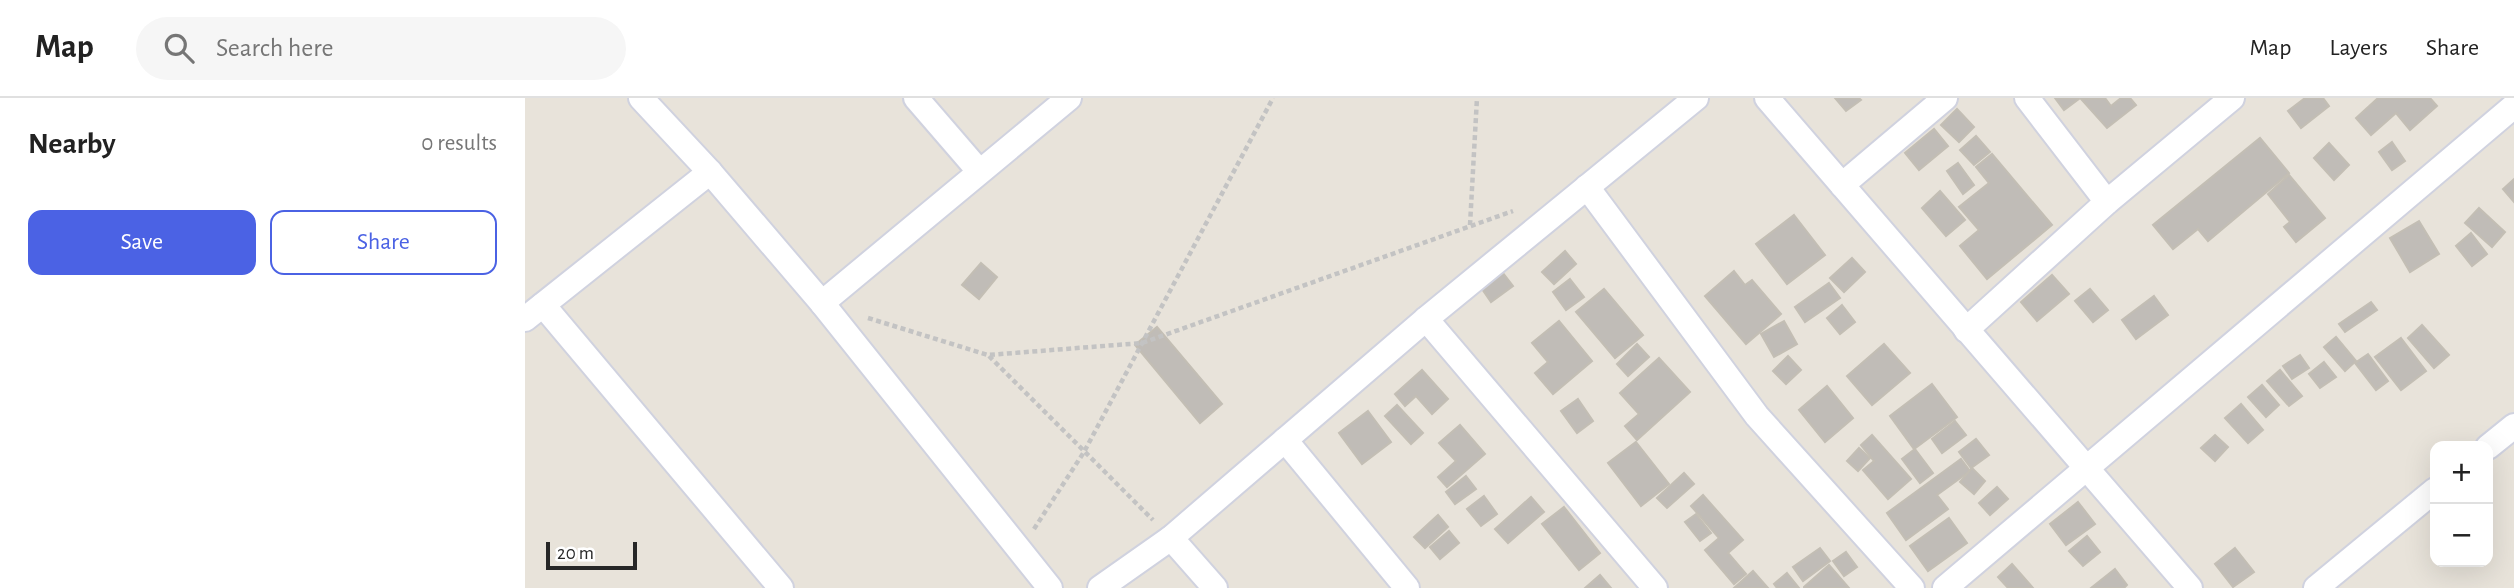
<!DOCTYPE html>
<html lang="en">
<head>
<meta charset="utf-8">
<style>
	body { margin:0; font-family:"Alegreya Sans",sans-serif; background:#f6f6f6; color:#222 }
	.controls { position:absolute; right:21px; bottom:21px; display:grid; overflow:hidden; border-radius:14px; box-shadow:0 7px 28px #0002 }
	.controls button { width:63px; height:63px; display:grid; place-items:center; padding:0; border:0; border-bottom:2px solid #e0e0e0; background:#fff; color:#222; font:35px sans-serif }
	.scale { position:absolute; left:21px; bottom:18px; width:91px; box-sizing:border-box; padding-left:7px; border:4px solid #272727; border-top:0; font-size:19px; line-height:24px; white-space:nowrap; color:#272727; -webkit-text-stroke:5px #fff; paint-order:stroke }
	.list { margin:0; padding:0; list-style:none }
	h2 { display:flex; justify-content:space-between; align-items:center; height:91px; margin:0; padding:0 28px; font-size:30px }
	h2 small { font-size:23px; font-weight:400; color:#767676 }
	.actions { display:flex; gap:14px; padding:21px 28px }
	.actions a { flex:1; padding:16px 0; border:2px solid #4b62e4; border-radius:14px; text-align:center; font-size:24px; color:#4b62e4 }
	.actions .main { background:#4b62e4; color:#fff }
	.icon { flex:none; width:38px; height:38px; fill:none; stroke:currentColor; stroke-width:2; stroke-linecap:round; stroke-linejoin:round }
	.map { position:relative; flex:none; width:1989px; height:490px; overflow:hidden }
	header { display:flex; align-items:center; gap:42px; box-sizing:border-box; height:98px; padding:0 35px; background:#fff; border-bottom:2px solid #e0e0e0 }
	header strong { font-size:33px }
	nav { display:flex; gap:38px; margin-inline-start:auto; font-size:24px }
	.search { width:490px; height:63px; background:#f6f6f6; display:flex; align-items:center; gap:18px; box-sizing:border-box; padding:0 24px; border-radius:38px; color:#767676; font-size:26px }
	main { display:flex }
	aside { flex:1; background:#fff }
	.map>svg:first-child { display:block }
</style>
</head>
<body>
<header>
<strong>Map</strong>
<div class="search"><svg class="icon" aria-label="search" viewBox="0 0 24 24"><circle cx="10" cy="10" r="6"/><path d="M15 15l6 6"/></svg>Search here</div>
<nav><a>Map</a><a>Layers</a><a>Share</a></nav>
</header>
<main>
<aside>
<h2>Nearby<small>0 results</small></h2>
<ul class="list">
</ul>
<div class="actions"><a class="main">Save</a><a>Share</a></div>
</aside>
<div class="map">
<svg width="1989" height="490" viewBox="0 0 1989 490">
	<rect width="100%" height="100%" fill="#e8e3da"/>
	<g fill="#c0bcb7" stroke="#c3beb4" stroke-width="2">
		<path d="M1310,0H1334L1336,2L1321,13Z"/>
		<path d="M1530,0H1553L1554,1L1539,12Z"/>
		<path d="M1580,0L1586,8L1596,0H1605L1611,7L1582,30L1556,1Z"/>
		<path d="M1780,0H1798L1804,8L1776,30L1763,13Z"/>
		<path d="M1853,0H1905L1912,8L1885,32L1871,15L1846,37L1831,20Z"/>
		<path d="M1432,11L1449,29L1434,44L1416,27Z"/>
		<path d="M1409,31L1423,48L1394,72L1380,55Z"/>
		<path d="M1451,38L1465,54L1449,67L1435,52Z"/>
		<path d="M1735,40L1764,75L1683,143L1673,131L1648,151L1628,127Z"/>
		<path d="M1867,44L1880,63L1867,72L1854,54Z"/>
		<path d="M1804,45L1824,67L1809,82L1789,60Z"/>
		<path d="M1467,56L1527,127L1462,181L1435,148L1454,132L1434,109L1464,85L1451,69Z"/>
		<path d="M1433,65L1449,87L1438,96L1422,73Z"/>
		<path d="M1764,77L1800,120L1771,144L1759,129L1765,124L1743,96Z"/>
		<path d="M1989,81V104L1978,91Z"/>
		<path d="M1415,93L1440,122L1421,138L1397,110Z"/>
		<path d="M1954,110L1980,134L1967,149L1940,125Z"/>
		<path d="M1269,117L1300,157L1262,186L1231,146Z"/>
		<path d="M1894,123L1914,156L1885,174L1865,140Z"/>
		<path d="M1946,135L1962,156L1947,168L1931,148Z"/>
		<path d="M1040,153L1051,166L1029,186L1017,174Z"/>
		<path d="M1327,160L1340,174L1319,194L1305,180Z"/>
		<path d="M456,165L472,179L454,201L437,187Z"/>
		<path d="M1209,173L1220,187L1227,182L1256,216L1221,246L1180,198Z"/>
		<path d="M978,175L988,188L966,204L957,191Z"/>
		<path d="M1527,177L1544,196L1512,223L1496,204Z"/>
		<path d="M1045,181L1059,199L1041,212L1028,194Z"/>
		<path d="M1304,185L1315,200L1280,224L1270,209Z"/>
		<path d="M1079,191L1118,237L1090,260L1051,214Z"/>
		<path d="M1565,191L1583,212L1568,224L1550,203Z"/>
		<path d="M1629,198L1643,217L1611,241L1597,222Z"/>
		<path d="M1846,204L1852,212L1820,234L1814,226Z"/>
		<path d="M1317,207L1330,224L1315,236L1302,220Z"/>
		<path d="M1034,223L1067,263L1028,296L1010,275L1023,264L1007,245Z"/>
		<path d="M1259,223L1272,246L1249,259L1236,236Z"/>
		<path d="M1897,227L1924,257L1909,270L1883,240Z"/>
		<path d="M632,229L697,306L675,325L610,247Z"/>
		<path d="M1811,239L1831,263L1820,273L1799,249Z"/>
		<path d="M1876,240L1901,273L1876,292L1850,259Z"/>
		<path d="M1112,246L1124,259L1103,278L1092,266Z"/>
		<path d="M1359,246L1385,275L1347,307L1322,278Z"/>
		<path d="M1843,256L1863,283L1851,292L1830,265Z"/>
		<path d="M1775,257L1784,270L1767,281L1758,268Z"/>
		<path d="M1263,258L1276,272L1261,286L1248,273Z"/>
		<path d="M1134,260L1165,294L1112,342L1100,328L1114,316L1095,295Z"/>
		<path d="M1799,264L1811,279L1795,290L1784,276Z"/>
		<path d="M897,272L923,301L907,316L891,298L880,308L870,296Z"/>
		<path d="M1755,272L1777,298L1764,308L1742,283Z"/>
		<path d="M1407,286L1432,319L1389,351L1365,318Z"/>
		<path d="M1737,287L1754,307L1741,319L1723,299Z"/>
		<path d="M1302,288L1328,320L1300,344L1274,312Z"/>
		<path d="M1053,301L1068,323L1052,335L1036,313Z"/>
		<path d="M1716,306L1738,332L1723,345L1700,320Z"/>
		<path d="M872,307L898,335L886,346L860,318Z"/>
		<path d="M843,313L866,344L837,366L814,335Z"/>
		<path d="M1430,323L1441,337L1417,355L1407,341Z"/>
		<path d="M935,327L960,356L922,389L913,379L931,363L914,345Z"/>
		<path d="M1347,337L1386,381L1363,401L1338,372L1349,363L1336,347Z"/>
		<path d="M1690,337L1703,349L1690,363L1676,350Z"/>
		<path d="M1451,341L1464,357L1446,370L1434,354Z"/>
		<path d="M1111,344L1144,386L1116,408L1083,365Z"/>
		<path d="M1334,350L1345,360L1333,373L1322,363Z"/>
		<path d="M1390,351L1408,375L1395,385L1377,361Z"/>
		<path d="M1436,361L1445,373L1412,397L1423,411L1381,442L1362,415Z"/>
		<path d="M1447,370L1460,383L1449,396L1435,384Z"/>
		<path d="M1159,375L1169,386L1142,410L1132,400Z"/>
		<path d="M941,378L951,391L930,406L921,394Z"/>
		<path d="M1472,389L1483,401L1465,417L1454,405Z"/>
		<path d="M1178,397L1218,442L1203,455L1221,476L1209,486L1180,452L1194,440L1166,408Z"/>
		<path d="M959,398L972,416L956,428L942,411Z"/>
		<path d="M1006,399L1019,414L983,445L970,431Z"/>
		<path d="M1553,404L1570,426L1541,447L1525,426Z"/>
		<path d="M1039,409L1075,455L1054,472L1017,426Z"/>
		<path d="M1171,416L1186,435L1175,443L1160,424Z"/>
		<path d="M913,417L923,429L900,450L889,439Z"/>
		<path d="M1424,420L1442,445L1403,473L1385,448Z"/>
		<path d="M924,433L934,445L915,461L905,449Z"/>
		<path d="M1562,438L1575,454L1558,468L1544,453Z"/>
		<path d="M1295,450L1305,463L1278,483L1268,469Z"/>
		<path d="M1710,450L1729,474L1708,489L1690,466Z"/>
		<path d="M1321,454L1332,469L1319,478L1308,463Z"/>
		<path d="M1487,466L1508,490H1483L1473,479Z"/>
		<path d="M1304,467L1324,490H1279V489Z"/>
		<path d="M1590,471L1602,487L1599,490H1566Z"/>
		<path d="M1228,473L1243,490H1209Z"/>
		<path d="M1262,475L1274,490H1252L1249,486Z"/>
		<path d="M1075,477L1086,490H1060Z"/>
	</g>
	<g fill="none" stroke-linecap="round" stroke-linejoin="round">
		<g stroke="#d0d2df" stroke-width="28">
			<g id="minor">
				<path d="M116,0L185,74L297,205L525,490"/>
				<path d="M391,0L454,73"/>
				<path d="M1242,0L1665,490"/>
				<path d="M1502,0L1582,104"/>
				<path d="M1317,87L1420,0"/>
				<path d="M1062,89L1232,318L1387,490"/>
				<path d="M297,205L544,0"/>
				<path d="M18,207L256,490"/>
				<path d="M0,221L185,74"/>
				<path d="M901,221L1130,490"/>
				<path d="M1441,232L1582,104L1707,0"/>
				<path d="M760,342L882,490"/>
				<path d="M1963,349L1989,328"/>
				<path d="M646,440L690,490"/>
				<path d="M575,490L646,440L901,221L1171,0"/>
				<path d="M1420,490L1989,8"/>
				<path d="M1791,490L1910,392"/>
			</g>
		</g>
		<g stroke="#c3c3c3" stroke-width="4.5" stroke-dasharray="5 3.5" stroke-linecap="butt">
			<path d="M945,127L952,0"/>
			<path d="M343,220L463,257L617,245L988,113"/>
			<path d="M464,258L628,422"/>
			<path d="M509,431L559,354L748,0"/>
		</g>
		<use href="#minor" stroke="#fff" stroke-width="24"/>
	</g>
</svg>
<div class="controls">
<button>+</button>
<button>−</button>
</div>
<div class="scale">20 m</div>
</div>
</main>
</body>
</html>
